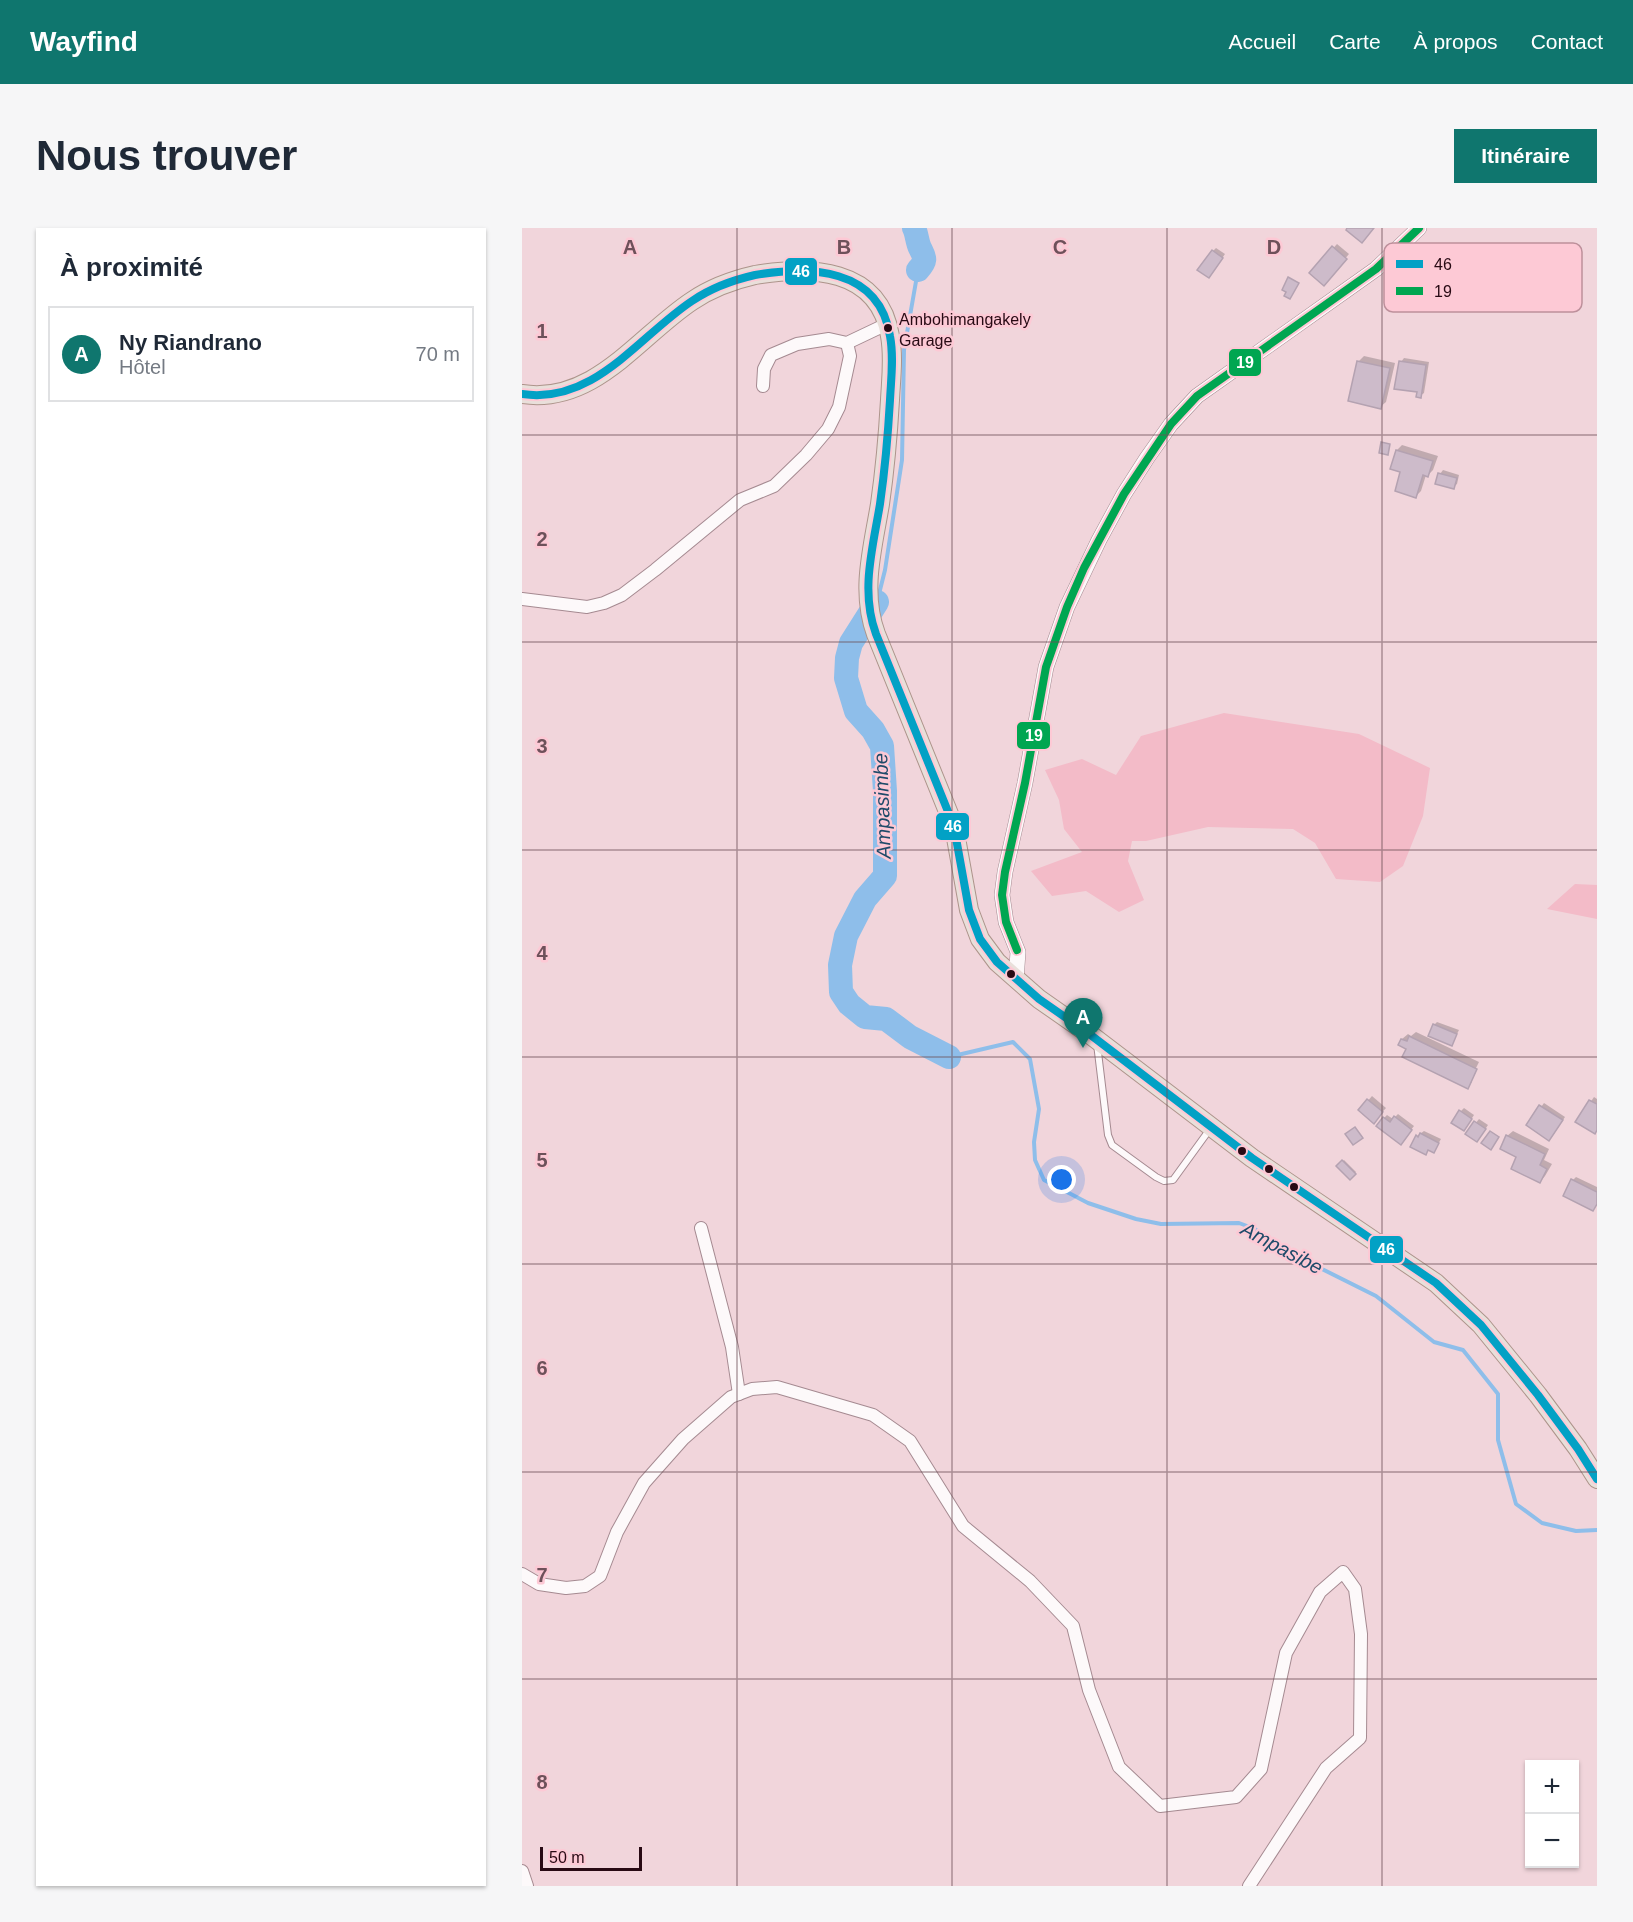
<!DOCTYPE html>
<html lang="fr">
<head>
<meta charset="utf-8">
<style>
	body { margin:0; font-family:Arial,sans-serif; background:#f6f6f7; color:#1f2937 }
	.controls { position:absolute; right:18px; bottom:18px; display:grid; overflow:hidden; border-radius:0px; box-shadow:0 2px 4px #0004 }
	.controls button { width:54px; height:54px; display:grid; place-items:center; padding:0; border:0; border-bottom:2px solid #e0e1e3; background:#fff; color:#1f2937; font:30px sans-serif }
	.scale { position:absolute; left:18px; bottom:15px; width:102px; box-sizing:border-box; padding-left:6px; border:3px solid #280a14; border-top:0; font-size:16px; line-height:21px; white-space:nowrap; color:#280a14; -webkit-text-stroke:4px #fdc9d5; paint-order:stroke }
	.you { position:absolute; left:540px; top:952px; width:21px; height:21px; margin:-15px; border:4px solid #fff; border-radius:50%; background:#1a73e8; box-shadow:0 0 0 9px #1a73e833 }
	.badge { display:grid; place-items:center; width:39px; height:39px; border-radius:50%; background:#0f766e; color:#fff; font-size:20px; font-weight:700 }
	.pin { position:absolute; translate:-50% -50px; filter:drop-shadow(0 2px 3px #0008) }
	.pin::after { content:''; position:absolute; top:32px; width:21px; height:18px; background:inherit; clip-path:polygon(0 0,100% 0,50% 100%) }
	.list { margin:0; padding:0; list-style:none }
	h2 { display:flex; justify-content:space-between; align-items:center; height:78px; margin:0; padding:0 24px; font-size:26px }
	h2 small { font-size:20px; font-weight:400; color:#747a83 }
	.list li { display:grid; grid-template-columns:39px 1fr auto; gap:18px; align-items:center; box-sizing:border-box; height:96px; margin:0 12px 12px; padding:0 12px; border:2px solid #e0e1e3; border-radius:0px }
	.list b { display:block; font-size:22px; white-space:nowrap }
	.list p { margin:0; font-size:20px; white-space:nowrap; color:#747a83 }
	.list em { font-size:20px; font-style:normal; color:#747a83 }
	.map { position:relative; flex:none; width:1075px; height:1658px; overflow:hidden; border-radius:0px }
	header { display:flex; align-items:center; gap:36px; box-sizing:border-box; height:84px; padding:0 30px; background:#0f766e; color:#fff }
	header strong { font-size:28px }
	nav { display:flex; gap:33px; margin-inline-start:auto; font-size:21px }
	.intro { display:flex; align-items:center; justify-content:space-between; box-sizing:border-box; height:144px; padding:0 36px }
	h1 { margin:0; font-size:42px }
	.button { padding:15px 27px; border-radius:0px; background:#0f766e; color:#fff; font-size:21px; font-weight:700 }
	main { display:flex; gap:36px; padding:0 36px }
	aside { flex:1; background:#fff; border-radius:0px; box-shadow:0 2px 4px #0004 }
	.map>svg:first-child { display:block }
</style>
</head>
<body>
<header>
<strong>Wayfind</strong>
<nav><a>Accueil</a><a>Carte</a><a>À propos</a><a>Contact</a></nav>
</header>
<div class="intro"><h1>Nous trouver</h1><a class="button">Itinéraire</a></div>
<main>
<aside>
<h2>À proximité<small></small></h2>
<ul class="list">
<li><span class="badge">A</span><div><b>Ny Riandrano</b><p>Hôtel</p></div><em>70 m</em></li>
</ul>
</aside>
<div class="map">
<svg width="1075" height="1658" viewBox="0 0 1075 1658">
	<rect width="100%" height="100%" fill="#f1d5db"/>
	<g fill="#f3bbc8">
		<path d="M702,485L837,506L908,540L901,588L881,638L858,654L814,651L793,615L771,601L686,599L624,613H610L606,633L622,672L597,684L564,663L530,668L509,643L560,624L542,601L537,572L523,542L560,531L594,547L619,508Z"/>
		<path d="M1053,656L1075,657V691L1025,681Z"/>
	</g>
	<g fill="#0003">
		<path d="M815,16L827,26L805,52L789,45Z"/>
		<path d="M694,20L703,26L690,45L691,23Z"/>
		<path d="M842,128L873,135L864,174L858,179L836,134Z"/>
		<path d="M882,130L907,134L902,165L898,168L879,134Z"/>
		<path d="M880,217L916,228L911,242L906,247H904L899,263L894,268L880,243L875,222Z"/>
		<path d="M921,242L937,247L935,256L931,259L918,246Z"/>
		<path d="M915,794L937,802L930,816L912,797Z"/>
		<path d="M894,804L957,834L947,854H950L945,859L886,820L880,811L886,806L889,808Z"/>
		<path d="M850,868L864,880L855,890L838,882Z"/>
		<path d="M1072,869L1075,871V902L1072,904L1055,894Z"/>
		<path d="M1022,875L1043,889L1030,908L1006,897Z"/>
		<path d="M942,880L952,887L945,898L939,883Z"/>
		<path d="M876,886L892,898L882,911L862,890L865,887L871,891Z"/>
		<path d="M957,891L966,897L958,909L945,906Z"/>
		<path d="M902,903L919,911L912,923L907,922L903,925L895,908Z"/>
		<path d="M991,903L1027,921L1022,932L1030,936L1023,948L1018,954L996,928L985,908Z"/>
		<path d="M822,932L834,944L828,950L816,938Z"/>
		<path d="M1054,949L1075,959V977L1071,981L1051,952Z"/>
	</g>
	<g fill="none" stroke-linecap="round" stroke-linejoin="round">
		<g stroke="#8ebeea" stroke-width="4">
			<path d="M355,374L363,342L380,232L382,122L396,42"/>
			<path d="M427,829L491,814L508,831L517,881L512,914L513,932L522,952L566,975L614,991L639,996L717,995L733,1001L748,1015L854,1068L912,1114L941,1122L976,1166V1212L994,1276L1020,1295L1054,1303L1075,1302"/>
		</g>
		<g stroke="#8ebeea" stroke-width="24">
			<path d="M392,0C395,6 395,14 398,20C403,30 405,32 396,42"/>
			<path d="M355,374L329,415L325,430L324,450L334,483L351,502L360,518L363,563V648L343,671L324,708L318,737L319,764L327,776L343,789L364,791L388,809L427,829"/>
		</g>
	</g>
	<g fill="#cdbbca" stroke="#b4a2b1" stroke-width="1.5">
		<path d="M825,0H852L840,15L824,2Z"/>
		<path d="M810,18L825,31L802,58L787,45Z"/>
		<path d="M690,22L701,30L687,50L675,42Z"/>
		<path d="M766,49L777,55L768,71L762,68L764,64L760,62Z"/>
		<path d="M835,133L868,140L859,181L826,173Z"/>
		<path d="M877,133L904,137L899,170L894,169L895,164L872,161Z"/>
		<path d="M859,214L868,216L866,227L857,225Z"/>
		<path d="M874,222L911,233L906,249L901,247L894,270L873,263L878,244L868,241Z"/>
		<path d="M916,245L935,250L932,261L913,256Z"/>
		<path d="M911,796L935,806L930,818L906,808Z"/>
		<path d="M887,808L955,841L946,861L880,829L884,821L876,817L879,811L885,813Z"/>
		<path d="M845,871L861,884L852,896L836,882Z"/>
		<path d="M1067,872L1075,876V902L1073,906L1053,894Z"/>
		<path d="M1017,877L1041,892L1027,913L1004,897Z"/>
		<path d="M937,882L950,891L942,903L929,895Z"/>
		<path d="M872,888L890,902L879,917L854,898L861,889L868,894Z"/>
		<path d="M952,893L964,901L955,914L943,906Z"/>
		<path d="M833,899L841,910L831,917L823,906Z"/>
		<path d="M968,903L977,909L969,922L959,915Z"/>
		<path d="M898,905L917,915L912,925L906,922L904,927L888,919L894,907L896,909Z"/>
		<path d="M984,907L1023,926L1018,937L1025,941L1018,955L989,941L994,929L978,921Z"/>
		<path d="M820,932L834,946L828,952L814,938Z"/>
		<path d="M1049,951L1075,964V976L1071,983L1041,968Z"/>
	</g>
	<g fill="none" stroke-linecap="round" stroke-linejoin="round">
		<g stroke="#a58a91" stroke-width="8">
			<path id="service" d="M575,816L586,907L590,917L634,949L642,953L651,952L688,901"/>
		</g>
		<g stroke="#a58a91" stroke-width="14">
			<g id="minor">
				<path d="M241,158L242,141L249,127L275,116L307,111L325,115L365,96"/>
				<path d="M0,371L65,379L82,375L100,367L133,342L218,272L252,258L284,227L306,201L317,179L328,128L325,115"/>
				<path d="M179,1000L210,1119L217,1166"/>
				<path d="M0,1346L17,1356L44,1360L63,1358L78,1348L95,1304L122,1255L161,1211L209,1169L230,1161L255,1159L351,1187L388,1213L441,1298L508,1353L551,1398L567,1462L597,1539L638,1578L714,1569L739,1541L764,1425L798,1364L821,1344L833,1361L839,1406L838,1510L804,1540L727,1658"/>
				<path d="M0,1643L5,1658"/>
			</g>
		</g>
		<g stroke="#a58a91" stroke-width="16">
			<path id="tertiary" d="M494,752L496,724L484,694L480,667L483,644L503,555L524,439L545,379L577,312L602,266L625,230L649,196L675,168L854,41L897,0"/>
		</g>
		<g stroke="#ad948b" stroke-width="20">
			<path id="primary" d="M0,166C72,177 117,108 170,73C189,60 211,52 233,47C287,38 357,39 368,108C372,129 369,151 368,172C366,207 363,241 358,276C351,319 338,363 354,406L427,586L434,610L447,682L458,711L475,734L517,771L570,808L730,930L914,1055L959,1097L1016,1167L1056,1221L1075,1251"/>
		</g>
		<use href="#service" stroke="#fdf9fa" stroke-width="6"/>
		<use href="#minor" stroke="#fdf9fa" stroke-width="12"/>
		<use href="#tertiary" stroke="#fdf9fa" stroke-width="15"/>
		<use href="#primary" stroke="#e9dfda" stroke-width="18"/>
		<g stroke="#fdc9d5" stroke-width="12">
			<path id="bus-1" d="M0,166C72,177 117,108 170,73C189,60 211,52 233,47C287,38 357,39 368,108C372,129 369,151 368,172C366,207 363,241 358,276C351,319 338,363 354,406L427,586L434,610L447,682L458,711L475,734L517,771L570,808L730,930L914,1055L959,1097L1016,1167L1056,1221L1075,1251"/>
		</g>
		<g stroke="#fdc9d5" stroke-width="12">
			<path id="bus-2" d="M495,722L484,694L480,667L483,644L503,555L524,439L545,379L562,340L602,266L649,196L675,168L854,41L897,0"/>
		</g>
		<use href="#bus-1" stroke="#02a1c5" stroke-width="8"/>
		<use href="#bus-2" stroke="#00a651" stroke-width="8"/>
	</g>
	<path fill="none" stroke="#6e515a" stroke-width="1.5" stroke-opacity="0.55" d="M215,0V1658M430,0V1658M645,0V1658M860,0V1658M0,207H1075M0,414H1075M0,622H1075M0,829H1075M0,1036H1075M0,1244H1075M0,1451H1075"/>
	<g fill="#280a14" stroke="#fdc9d5" stroke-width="2">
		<circle cx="366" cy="100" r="5"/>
		<circle cx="489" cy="746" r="5"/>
		<circle cx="720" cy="923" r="5"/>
		<circle cx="747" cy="941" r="5"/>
		<circle cx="772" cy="959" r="5"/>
	</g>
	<g text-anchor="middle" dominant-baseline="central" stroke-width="5" stroke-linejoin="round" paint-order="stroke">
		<g font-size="16" fill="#280a14" stroke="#fdc9d5" text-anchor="start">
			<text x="377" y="91">Ambohimangakely<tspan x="377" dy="21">Garage</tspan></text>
		</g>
		<g font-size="20" font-style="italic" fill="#1e4a69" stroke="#fdc9d5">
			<text transform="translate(360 578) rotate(-92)">Ampasimbe</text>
			<text transform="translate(760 1020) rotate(28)">Ampasibe</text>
		</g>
	</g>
	<rect x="862" y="15" width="198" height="69" rx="9" fill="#fdc9d5" stroke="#bd909b" stroke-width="1.5"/>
	<rect x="874" y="32" width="27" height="8" fill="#02a1c5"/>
	<rect x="874" y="59" width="27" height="8" fill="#00a651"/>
	<g font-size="16" fill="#280a14">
		<text x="912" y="42">46</text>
		<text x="912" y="69">19</text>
	</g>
	<g font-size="20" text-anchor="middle" font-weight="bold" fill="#6e515a" stroke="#fdc9d5" stroke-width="5" stroke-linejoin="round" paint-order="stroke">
		<text x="108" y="26">A</text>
		<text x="322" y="26">B</text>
		<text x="538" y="26">C</text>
		<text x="752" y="26">D</text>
		<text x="20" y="110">1</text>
		<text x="20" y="318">2</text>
		<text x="20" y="525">3</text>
		<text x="20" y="732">4</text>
		<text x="20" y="939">5</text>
		<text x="20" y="1147">6</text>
		<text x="20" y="1354">7</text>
		<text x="20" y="1561">8</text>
	</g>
	<g stroke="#fdc9d5" stroke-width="2">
		<rect x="262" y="29" width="34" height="29" rx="6" fill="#02a1c5"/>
		<rect x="706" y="120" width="34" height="29" rx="6" fill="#00a651"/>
		<rect x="494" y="493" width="35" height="29" rx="6" fill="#00a651"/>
		<rect x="413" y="584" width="35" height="29" rx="6" fill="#02a1c5"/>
		<rect x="847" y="1007" width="35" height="29" rx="6" fill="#02a1c5"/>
	</g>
	<g font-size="16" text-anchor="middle" font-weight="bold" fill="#fff">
		<text x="279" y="49">46</text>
		<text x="723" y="140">19</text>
		<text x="512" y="513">19</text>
		<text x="431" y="604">46</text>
		<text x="864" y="1027">46</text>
	</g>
</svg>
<div class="controls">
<button>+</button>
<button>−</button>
</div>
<div class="scale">50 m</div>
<div class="you"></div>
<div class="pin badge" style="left:561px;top:820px">A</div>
</div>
</main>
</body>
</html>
